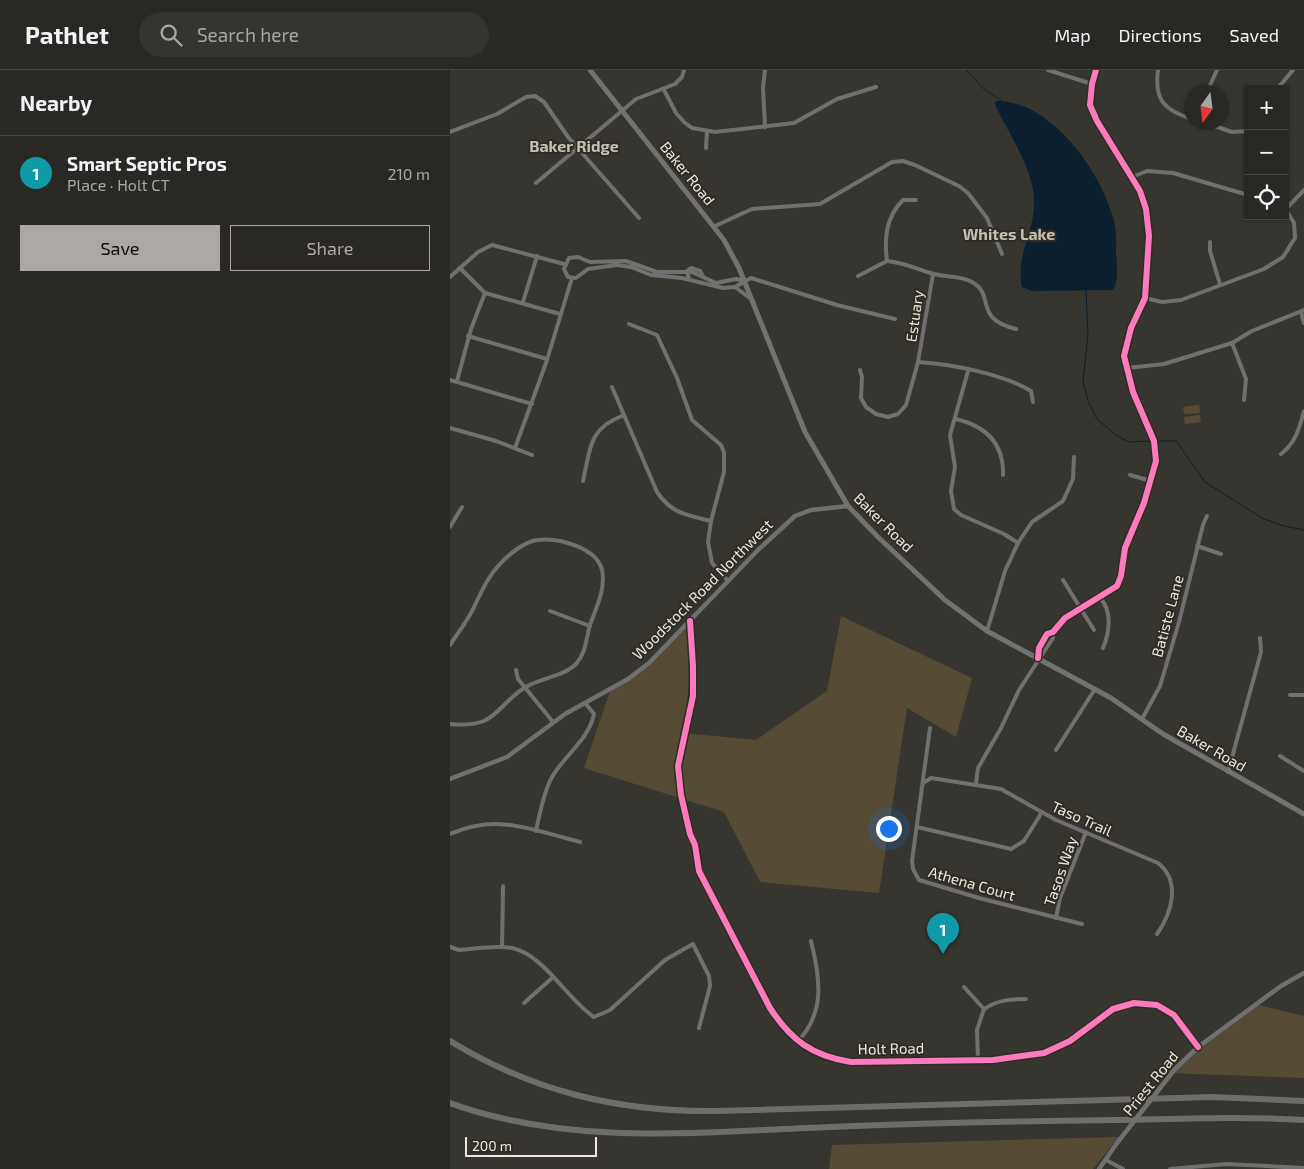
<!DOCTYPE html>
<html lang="en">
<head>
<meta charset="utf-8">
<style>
	body { margin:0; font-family:"Exo 2",sans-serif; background:#353431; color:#f1f3f6 }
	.controls { position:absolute; right:15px; top:15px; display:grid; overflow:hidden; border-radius:0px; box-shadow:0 1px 4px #0004 }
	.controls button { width:45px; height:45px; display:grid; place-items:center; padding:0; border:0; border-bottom:1px solid #454441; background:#292824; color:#f1f3f6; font:25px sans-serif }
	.compass { position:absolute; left:734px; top:15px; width:45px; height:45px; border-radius:50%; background:#292824; box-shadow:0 1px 4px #0004; rotate:194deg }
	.scale { position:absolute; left:15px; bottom:12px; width:132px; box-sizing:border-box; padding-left:5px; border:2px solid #ebe8e3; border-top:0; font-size:14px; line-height:18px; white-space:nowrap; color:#ebe8e3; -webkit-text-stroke:4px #302c23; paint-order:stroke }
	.you { position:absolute; left:438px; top:758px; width:18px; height:18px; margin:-12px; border:4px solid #fff; border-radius:50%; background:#1a73e8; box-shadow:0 0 0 8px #1a73e833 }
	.badge { display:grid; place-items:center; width:32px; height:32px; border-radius:50%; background:#aca9a4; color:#fff; font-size:16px; font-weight:700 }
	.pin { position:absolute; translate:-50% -41px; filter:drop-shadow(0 1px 2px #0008) }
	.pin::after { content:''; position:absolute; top:26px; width:18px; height:15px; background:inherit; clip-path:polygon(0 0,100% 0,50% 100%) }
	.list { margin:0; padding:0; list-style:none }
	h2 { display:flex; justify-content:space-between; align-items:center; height:65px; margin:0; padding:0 20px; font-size:21px }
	h2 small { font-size:16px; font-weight:400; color:#a5a6a6 }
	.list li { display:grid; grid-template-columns:32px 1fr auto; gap:15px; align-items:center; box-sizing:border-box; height:75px; padding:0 20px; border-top:1px solid #454441 }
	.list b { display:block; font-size:19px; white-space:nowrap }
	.list p { margin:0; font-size:16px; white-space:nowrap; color:#a5a6a6 }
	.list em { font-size:16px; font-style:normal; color:#a5a6a6 }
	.actions { display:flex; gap:10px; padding:15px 20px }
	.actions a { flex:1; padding:11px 0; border:1px solid #aca9a4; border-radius:0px; text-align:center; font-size:18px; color:#aca9a4 }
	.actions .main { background:#aca9a4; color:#111 }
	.icon { flex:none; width:28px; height:28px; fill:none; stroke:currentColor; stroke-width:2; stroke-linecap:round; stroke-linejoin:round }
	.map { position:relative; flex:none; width:854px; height:1099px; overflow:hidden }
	header { display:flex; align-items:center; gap:30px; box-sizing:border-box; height:70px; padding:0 25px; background:#292824; border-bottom:1px solid #454441 }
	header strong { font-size:24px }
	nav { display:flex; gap:28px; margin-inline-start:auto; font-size:18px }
	.search { width:350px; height:45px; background:#353431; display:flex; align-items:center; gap:12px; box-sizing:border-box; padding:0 18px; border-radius:28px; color:#a5a6a6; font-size:19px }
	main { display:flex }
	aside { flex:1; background:#292824 }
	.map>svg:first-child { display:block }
</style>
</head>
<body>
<header>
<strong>Pathlet</strong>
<div class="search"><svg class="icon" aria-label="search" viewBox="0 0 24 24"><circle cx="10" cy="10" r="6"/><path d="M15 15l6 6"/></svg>Search here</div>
<nav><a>Map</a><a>Directions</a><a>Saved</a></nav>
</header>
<main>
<aside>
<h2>Nearby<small></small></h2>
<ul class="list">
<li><span class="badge" style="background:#0f9aa8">1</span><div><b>Smart Septic Pros</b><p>Place · Holt CT</p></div><em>210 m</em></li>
</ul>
<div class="actions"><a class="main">Save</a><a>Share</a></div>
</aside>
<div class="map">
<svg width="854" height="1099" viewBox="0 0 854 1099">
	<rect width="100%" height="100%" fill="#373530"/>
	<g fill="#554b34">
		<path d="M749,335L750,343L734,344L733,337Z"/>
		<path d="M750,345L751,352L735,354L734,347Z"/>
		<path d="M391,546L522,608L506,667L457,638L429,823L310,812L274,742L134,698L161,618L199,592L237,552L239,612L234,663L306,670L377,621Z"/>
		<path d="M804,934L854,946V1008L717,1003Z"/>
		<path d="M669,1067L643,1099H379L382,1075Z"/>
	</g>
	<path fill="#0b1f2f" d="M547,31C602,31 652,103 664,151C667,162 666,174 666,185C667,195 669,211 663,220L582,221L572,217C565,187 584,163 584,134C585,101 560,66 546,37L545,33Z"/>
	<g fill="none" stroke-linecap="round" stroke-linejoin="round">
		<g stroke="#0b1f2f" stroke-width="1">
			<path d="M516,0L534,19L552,31"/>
			<path d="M636,220L638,265L633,312L638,331L647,349L667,366L679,372L700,371"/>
			<path d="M708,371H726L755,412L812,448L830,455L854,460"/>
		</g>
		<g stroke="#707071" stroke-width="4">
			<path d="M598,0L642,14"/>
			<path d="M708,0C704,30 714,40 742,49"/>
			<path d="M827,19L843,0"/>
			<path d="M214,20L226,43L234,52L242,58L265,62L344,53L387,29L426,17"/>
			<path d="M757,22L767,0"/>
			<path d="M753,52L782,62L798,61"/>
			<path d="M315,57L313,18L315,0"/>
			<path d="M0,62L47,44L76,27L85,26L94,32L118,67L189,148"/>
			<path d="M256,78L257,61"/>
			<path d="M682,107L697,101L723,103L798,125"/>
			<path d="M86,113L186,29L225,14L232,7L234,0"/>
			<path d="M836,139L854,120"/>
			<path d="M265,156L302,139L370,134L442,92L453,91L465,95L509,116L518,123L537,148L552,184"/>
			<path d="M760,172V181L770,214"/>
			<path d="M437,191C456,193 466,199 484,204C496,207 512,206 522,212C546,225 522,248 566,259"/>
			<path d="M437,191C434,168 436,147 453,130H466"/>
			<path d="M408,206L437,191"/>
			<path d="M0,207L28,182L42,175L114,194"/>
			<path d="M239,209L237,201L241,198L250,201L253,206"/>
			<path d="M294,211L286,209L266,213L242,202H207L176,191L140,192L128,187L119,188L114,199L118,207L126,208L138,199L167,195L181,197L201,205L232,208L273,218L285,217L301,208L387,235L445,249"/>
			<path d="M285,217L301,229"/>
			<path d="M35,223L110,244"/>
			<path d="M695,228L712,232L731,230L814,199L833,187L845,168L844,153L835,138"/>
			<path d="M73,232L87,186"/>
			<path d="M851,242L854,253"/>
			<path d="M179,254L207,265L227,308L242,350L271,375L274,382V402L261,451L258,472L262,493L278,511"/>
			<path d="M18,266L97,289"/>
			<path d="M782,273L796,309L794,330"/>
			<path d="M468,292C501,294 553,304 581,321L583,332"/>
			<path d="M677,298L714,294L782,273L802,261L854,240"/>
			<path d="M410,300L412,307L411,328L416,337L426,344L438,347L448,344L456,335L468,292L483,204"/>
			<path d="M518,301L500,365L505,397L501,421L504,439L511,445L554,464L568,473"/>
			<path d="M0,310L82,334"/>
			<path d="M7,311L21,259L35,223L10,198"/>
			<path d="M162,317L207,422C222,444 237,445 261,451"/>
			<path d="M506,349C535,356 554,373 553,405"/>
			<path d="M0,358L46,371L82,385"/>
			<path d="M65,378L96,293L122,208"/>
			<path d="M831,384C846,372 849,359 854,341"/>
			<path d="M680,405L701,411"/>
			<path d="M133,411C141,377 138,359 174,345"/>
			<path d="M0,457L12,437"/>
			<path d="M747,476L771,484"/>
			<path d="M613,510L644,560"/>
			<path d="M650,528C663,541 659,564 653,578"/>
			<path d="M100,541L140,556"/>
			<path d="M240,551L243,596V626L228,696L231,725L240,764L245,775L249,801L320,938C341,970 362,986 401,992L543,990L594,983L620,971L663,939L684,933L707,935L724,945L748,977"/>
			<path d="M537,561L555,501L568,473L582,452L613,431L623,409L624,387"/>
			<path d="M0,575C7,564 15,554 21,543C30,526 36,508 50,494C58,485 75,471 88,470C108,467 147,478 152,500C156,519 146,538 140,555C136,569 136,583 126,594C113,607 89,608 74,618C42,640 47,658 0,654"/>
			<path d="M588,588L589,578L597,564L603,562L615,548L667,516L671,506L675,478L694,433L706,391L704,371L683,322L674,286L681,258L695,228L699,166L696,139L690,121L647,51L640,35L642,14L646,0"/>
			<path d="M66,600L68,609L103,652"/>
			<path d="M840,625H854"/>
			<path d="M692,649L710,616L729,552L753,455L757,446"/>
			<path d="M480,658L462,791L463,799L469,810L529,828L632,854"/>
			<path d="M606,680L645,619"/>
			<path d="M830,686L854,701"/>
			<path d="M778,702L811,582L810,568"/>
			<path d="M473,713L481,708L551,719L606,750L708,793C731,811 722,843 707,864"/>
			<path d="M526,713L528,698L551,658L569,620L603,568V562"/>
			<path d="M467,757L561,779L574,771L592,742"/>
			<path d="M86,761C90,743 93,724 101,709C113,686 139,670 144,644L135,633"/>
			<path d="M0,764C48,743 82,760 130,772"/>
			<path d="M606,848L610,828L636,762"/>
			<path d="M0,877L9,880C26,879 45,875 62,878C93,884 117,929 144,947L160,940L215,890L243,874L259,906L260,916L249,958"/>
			<path d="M52,877L53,816"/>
			<path d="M514,917L534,939"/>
			<path d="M74,933L102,908"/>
			<path d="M347,972C376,943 370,907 361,871"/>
			<path d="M528,990L527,960L534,939C548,930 560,929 576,929"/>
			<path d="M656,1090L673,1099"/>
			<path d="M720,1099L776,1094L854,1098"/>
		</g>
		<g stroke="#707071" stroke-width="4.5">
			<path d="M0,709L57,687L115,644L178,609L199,593L308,480L345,446L361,440L398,436"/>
			<path d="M725,999L748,977L831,916L854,903"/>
			<path d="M649,1099L667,1073"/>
		</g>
		<path stroke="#727272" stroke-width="5" d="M140,0L274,170L289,198L355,362L398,436L428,467L495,530L537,561L661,628L713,664L854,744"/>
		<g stroke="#6d6d6c" stroke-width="6">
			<path d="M0,971C84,1022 169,1042 266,1041L763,1027L854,1031"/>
			<path d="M0,1033C121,1077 253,1062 380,1057C475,1053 570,1051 664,1050C728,1049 791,1046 854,1050"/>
		</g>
		<path stroke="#707071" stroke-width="4.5" d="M667,1073L725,999"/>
		<g stroke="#302c23" stroke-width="9">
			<g id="cycleway">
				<path d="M240,551L243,596V626L228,696L231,725L240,764L245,775L249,801L320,938C341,970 362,986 401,992L543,990L594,983L620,971L663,939L684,933L707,935L724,945L748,977"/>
				<path d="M588,588L589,578L597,564L603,562L615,548L667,516L671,506L675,478L694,433L706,391L704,371L683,322L674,286L681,258L695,228L699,166L696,139L690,121L647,51L640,35L642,14L646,0"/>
			</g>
		</g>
		<use href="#cycleway" stroke="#fd7abc" stroke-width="6"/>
	</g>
	<g text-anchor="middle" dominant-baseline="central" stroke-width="4" stroke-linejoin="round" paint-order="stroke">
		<g font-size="15" fill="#ebe8e3" stroke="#302c23">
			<text transform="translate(238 103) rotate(51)">Baker Road</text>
			<text transform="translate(464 246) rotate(-82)">Estuary</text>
			<text transform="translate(434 452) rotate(45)">Baker Road</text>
			<text transform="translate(252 519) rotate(-45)">Woodstock Road Northwest</text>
			<text transform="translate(717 546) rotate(-75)">Batiste Lane</text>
			<text transform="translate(762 678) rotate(30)">Baker Road</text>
			<text transform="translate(632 748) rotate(24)">Taso Trail</text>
			<text transform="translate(610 801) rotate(-71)">Tasos Way</text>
			<text transform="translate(522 813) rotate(16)">Athena Court</text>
			<text transform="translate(441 978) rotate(-1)">Holt Road</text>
			<text transform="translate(700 1013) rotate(-51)">Priest Road</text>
		</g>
		<g font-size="16" font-weight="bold" fill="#c5c0b5" stroke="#302c23">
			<text x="124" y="75">Baker Ridge</text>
			<text x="559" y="163">Whites Lake</text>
		</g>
	</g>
</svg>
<div class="controls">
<button>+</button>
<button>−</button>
<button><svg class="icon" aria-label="locate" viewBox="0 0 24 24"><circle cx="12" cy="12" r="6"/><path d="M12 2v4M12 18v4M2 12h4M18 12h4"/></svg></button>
</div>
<svg class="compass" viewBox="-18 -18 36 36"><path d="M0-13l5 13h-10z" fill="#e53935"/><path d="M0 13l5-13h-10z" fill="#a5a6a6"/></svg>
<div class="scale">200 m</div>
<div class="you"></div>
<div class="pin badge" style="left:493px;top:884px;background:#0f9aa8">1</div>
</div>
</main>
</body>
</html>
